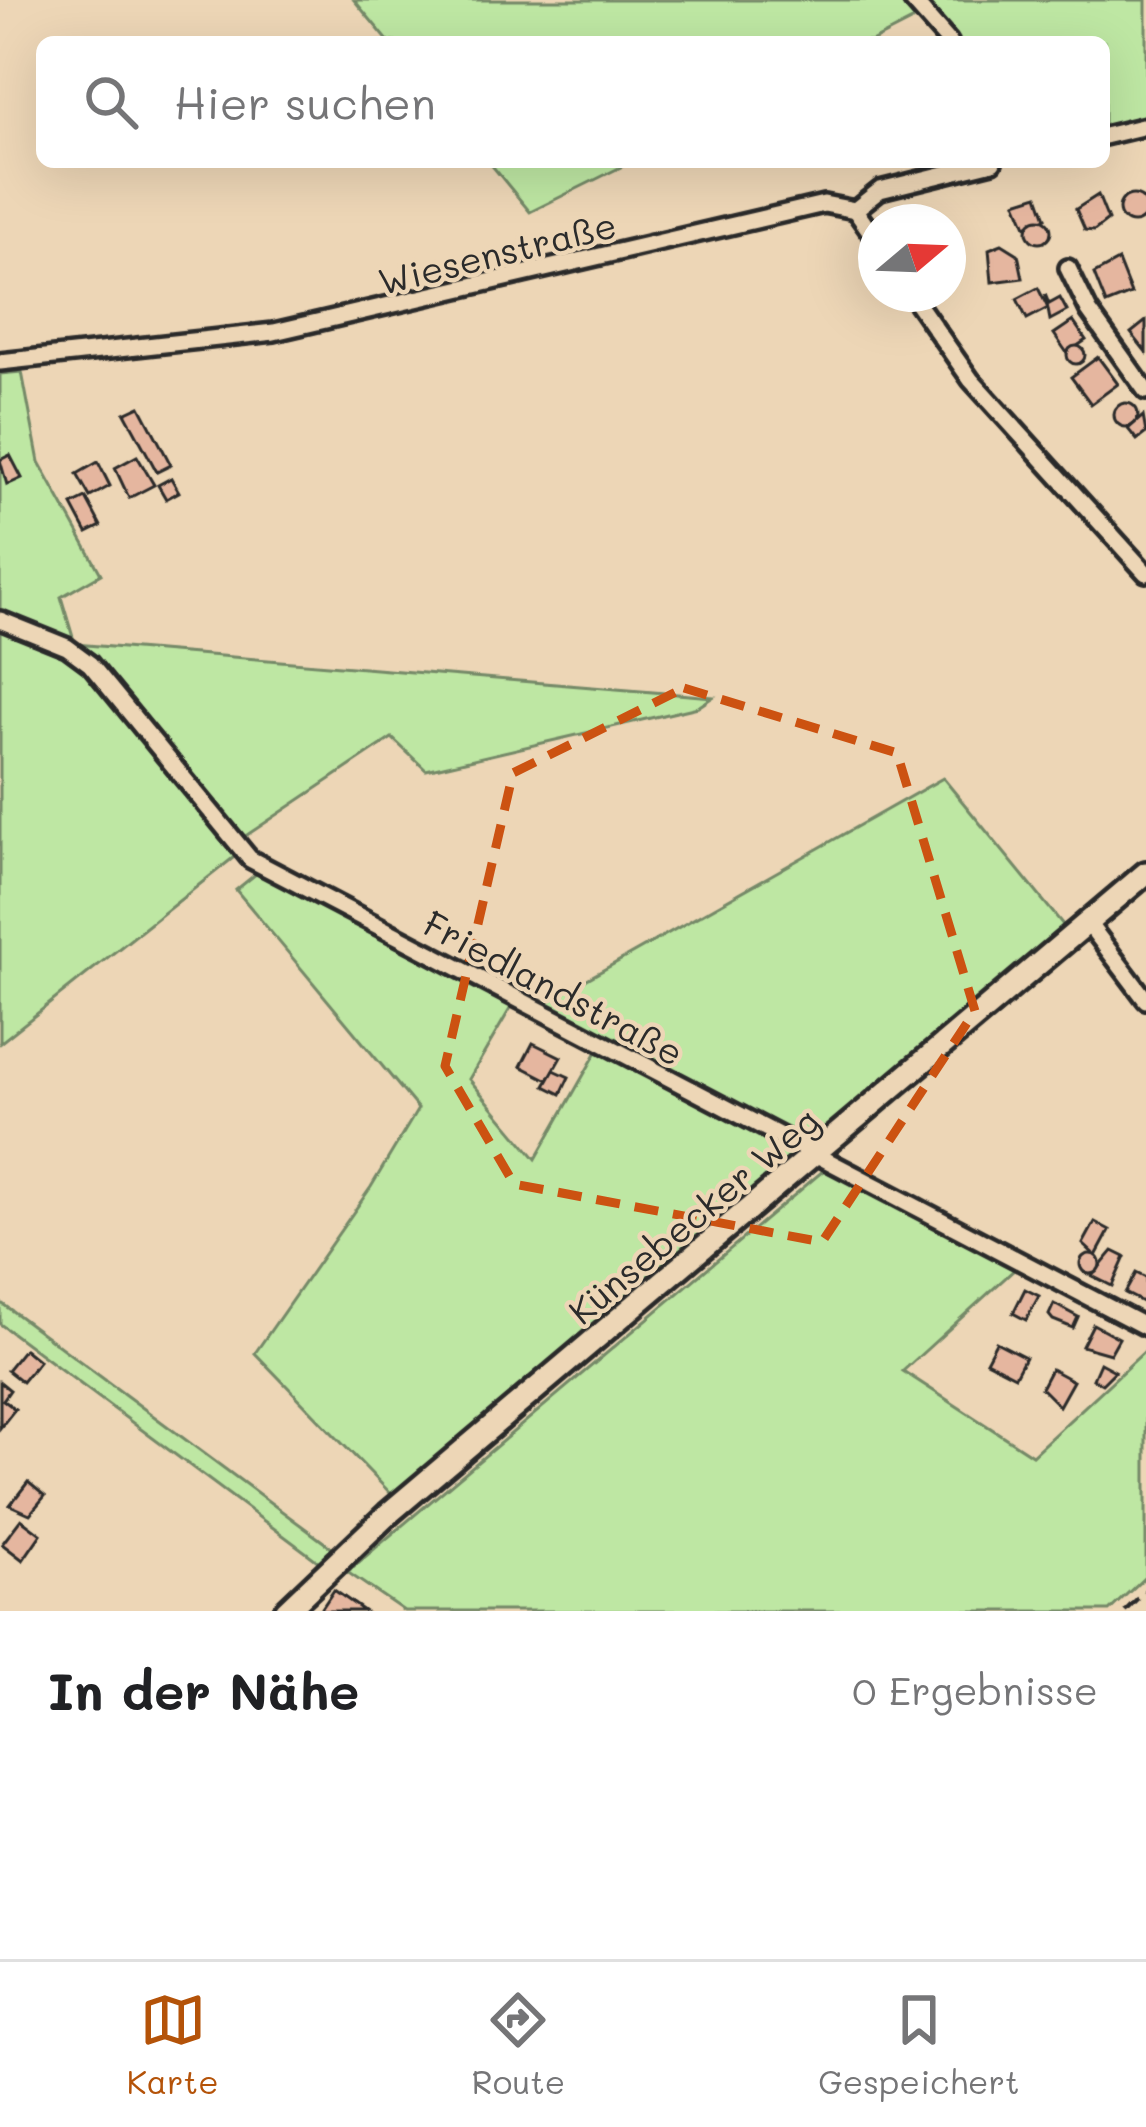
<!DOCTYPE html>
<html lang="de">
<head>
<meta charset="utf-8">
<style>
	body { margin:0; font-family:Mali,sans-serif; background:#f2f2f2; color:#202124 }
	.compass { position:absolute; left:858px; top:204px; width:108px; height:108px; border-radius:50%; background:#fff; box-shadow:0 12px 48px #0002; rotate:71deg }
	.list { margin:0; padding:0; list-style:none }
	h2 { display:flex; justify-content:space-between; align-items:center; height:156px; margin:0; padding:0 48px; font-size:51px }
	h2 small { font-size:39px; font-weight:400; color:#757577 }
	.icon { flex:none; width:66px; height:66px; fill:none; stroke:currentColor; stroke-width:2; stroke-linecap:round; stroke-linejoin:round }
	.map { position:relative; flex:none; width:1146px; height:1611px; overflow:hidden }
	.search { position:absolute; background:#fff; box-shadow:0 12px 48px #0002; left:36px; right:36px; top:36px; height:132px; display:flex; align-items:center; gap:30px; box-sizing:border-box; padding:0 42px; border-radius:18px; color:#757577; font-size:45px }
	.sheet { height:348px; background:#fff }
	nav { display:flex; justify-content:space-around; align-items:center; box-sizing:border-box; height:168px; border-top:3px solid #e0e0e0; background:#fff; font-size:33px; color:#757577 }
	nav a { display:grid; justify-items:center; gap:6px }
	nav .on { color:#b45309 }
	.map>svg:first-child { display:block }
</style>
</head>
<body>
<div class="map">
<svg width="1146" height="1611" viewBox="0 0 1146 1611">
	<rect width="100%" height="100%" fill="#edd6b6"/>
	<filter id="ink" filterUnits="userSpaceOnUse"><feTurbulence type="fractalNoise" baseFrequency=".00833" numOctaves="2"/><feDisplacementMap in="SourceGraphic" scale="24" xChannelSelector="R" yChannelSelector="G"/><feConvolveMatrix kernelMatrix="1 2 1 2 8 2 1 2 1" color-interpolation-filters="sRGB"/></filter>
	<g filter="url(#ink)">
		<g fill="#bee7a3" stroke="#748967" stroke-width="3">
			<path d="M354,0H900L916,19L871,42H389Z"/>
			<path d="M922,0H1146V119L1104,128V42H957Z"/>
			<path d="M489,162H631L530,212Z"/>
			<path d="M22,372L39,462L101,574L61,597L75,644L713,697L698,707L426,770L392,738L241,839L96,659L0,614V374Z"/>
			<path d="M0,628L79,663L238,854L0,1043Z"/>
			<path d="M943,778L1064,926L806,1145L543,1004Z"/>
			<path d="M257,873L316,897L513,1004L469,1079L536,1159L599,1048L796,1155L394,1497L255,1353L371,1187L418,1109L236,890Z"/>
			<path d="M824,1170L1016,1268L903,1371L1032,1455L1146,1350V1576L1109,1611H404L347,1572Z"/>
			<path d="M0,1302L333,1549L319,1562L0,1324Z"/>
		</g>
		<g fill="#e5b69f" stroke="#2b2b2b" stroke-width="3">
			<path d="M1038,195L1046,218L1026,226L1016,202Z"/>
			<path d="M1098,195L1108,220L1094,231L1085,230L1076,209Z"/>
			<circle cx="1133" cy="209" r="14"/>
			<circle cx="1039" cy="231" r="12"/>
			<path d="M1002,244L1018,254L1023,278L992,282L989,249Z"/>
			<path d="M1118,261L1131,294L1106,304L1094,274Z"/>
			<path d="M1038,288L1048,308L1027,319L1017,299Z"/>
			<path d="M1045,294L1049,304L1060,298L1067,311L1050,320Z"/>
			<path d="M1073,321L1086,340L1067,353L1054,334Z"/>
			<path d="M1146,321V352L1131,333Z"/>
			<circle cx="1076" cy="355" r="9"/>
			<path d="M1098,357L1118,384L1091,404L1071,377Z"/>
			<circle cx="1126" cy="415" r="12"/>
			<path d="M140,406L171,465L157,472L125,413Z"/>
			<path d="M1143,416L1146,433L1137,440L1128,429Z"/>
			<path d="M10,455L22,478L7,485L0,460Z"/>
			<path d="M137,456L154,485L129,498L115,468Z"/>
			<path d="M98,462L110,486L90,497L77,474Z"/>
			<path d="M171,478L179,492L166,499L158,485Z"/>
			<path d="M86,498L101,526L87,533L72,505Z"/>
			<path d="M533,1043L561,1057L548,1080L521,1066Z"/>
			<path d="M554,1070L569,1077L561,1094L545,1086Z"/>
			<path d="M1095,1222L1110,1230L1096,1256L1083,1244Z"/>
			<path d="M1113,1251L1125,1257L1112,1286L1092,1276Z"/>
			<circle cx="1090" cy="1264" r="10"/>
			<path d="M1136,1273L1146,1278V1304L1125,1293Z"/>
			<path d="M1025,1289L1039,1296L1026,1320L1013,1313Z"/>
			<path d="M1054,1304L1078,1317L1073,1328L1053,1320L1049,1315Z"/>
			<path d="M1093,1324L1119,1338L1110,1354L1082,1346Z"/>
			<path d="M996,1342L1025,1357L1015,1376L986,1361Z"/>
			<path d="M24,1349L39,1361L22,1382L7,1370Z"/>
			<path d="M1100,1363L1115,1371L1102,1384L1093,1379Z"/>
			<path d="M1051,1369L1073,1381L1059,1406L1041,1388Z"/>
			<path d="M0,1382L10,1390L3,1400L15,1409L0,1428Z"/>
			<path d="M28,1482L45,1496L30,1514L10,1505Z"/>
			<path d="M21,1519L41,1534L23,1560L2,1544Z"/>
			<path d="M334,1590L364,1611H320Z"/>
		</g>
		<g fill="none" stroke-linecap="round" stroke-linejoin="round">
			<g stroke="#2b2b2b" stroke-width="24">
				<g id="minor">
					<path d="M912,0L949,42"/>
					<path d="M1104,136L1146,126"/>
					<path d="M855,210L880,190L993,162"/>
					<path d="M855,210L876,240"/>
					<path d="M1068,268L1089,311L1146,391"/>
					<path d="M911,294L971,380L1146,573"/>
					<path d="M0,362L274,332L824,204L855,210"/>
					<path d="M0,620L67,647L90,664L250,859L1146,1327"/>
					<path d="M1088,923L1146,1000"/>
				</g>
			</g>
			<g stroke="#2b2b2b" stroke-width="30">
				<path id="tertiary" d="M286,1611L388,1514L1146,873"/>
			</g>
			<use href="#minor" stroke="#edd6b6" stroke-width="15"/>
			<use href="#tertiary" stroke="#edd6b6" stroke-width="21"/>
			<path stroke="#2b2b2b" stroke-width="4.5" stroke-dasharray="18 9" stroke-linecap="butt" d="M1125,1611L1146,1590"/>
		</g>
	</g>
	<path fill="none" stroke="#cc5211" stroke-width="9" stroke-dasharray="24 15" stroke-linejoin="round" d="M684,688L897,753L975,1011L822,1242L514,1184L445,1066L513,773Z"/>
	<g text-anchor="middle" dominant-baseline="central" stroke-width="9" stroke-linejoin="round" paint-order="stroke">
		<g font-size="36" fill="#2b2b2b" stroke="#edd6b6">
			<text transform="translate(497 252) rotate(-14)">Wiesenstraße</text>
			<text transform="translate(554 987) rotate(28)">Friedlandstraße</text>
			<text transform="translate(693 1215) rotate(-40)">Künsebecker Weg</text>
		</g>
	</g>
</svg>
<svg class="compass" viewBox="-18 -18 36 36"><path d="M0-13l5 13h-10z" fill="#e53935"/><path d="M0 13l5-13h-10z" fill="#757577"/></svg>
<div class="search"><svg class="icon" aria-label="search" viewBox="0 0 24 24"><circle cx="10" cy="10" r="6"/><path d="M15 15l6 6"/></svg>Hier suchen</div>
</div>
<section class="sheet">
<h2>In der Nähe<small>0 Ergebnisse</small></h2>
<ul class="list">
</ul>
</section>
<nav>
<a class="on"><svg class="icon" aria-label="map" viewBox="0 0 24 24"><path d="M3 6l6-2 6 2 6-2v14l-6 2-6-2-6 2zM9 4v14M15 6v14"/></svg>Karte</a>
<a><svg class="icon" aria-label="directions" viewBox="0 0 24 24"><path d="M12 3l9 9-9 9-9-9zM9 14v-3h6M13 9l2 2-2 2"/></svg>Route</a>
<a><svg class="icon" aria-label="saved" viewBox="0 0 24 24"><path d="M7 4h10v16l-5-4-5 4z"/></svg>Gespeichert</a>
</nav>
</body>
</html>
